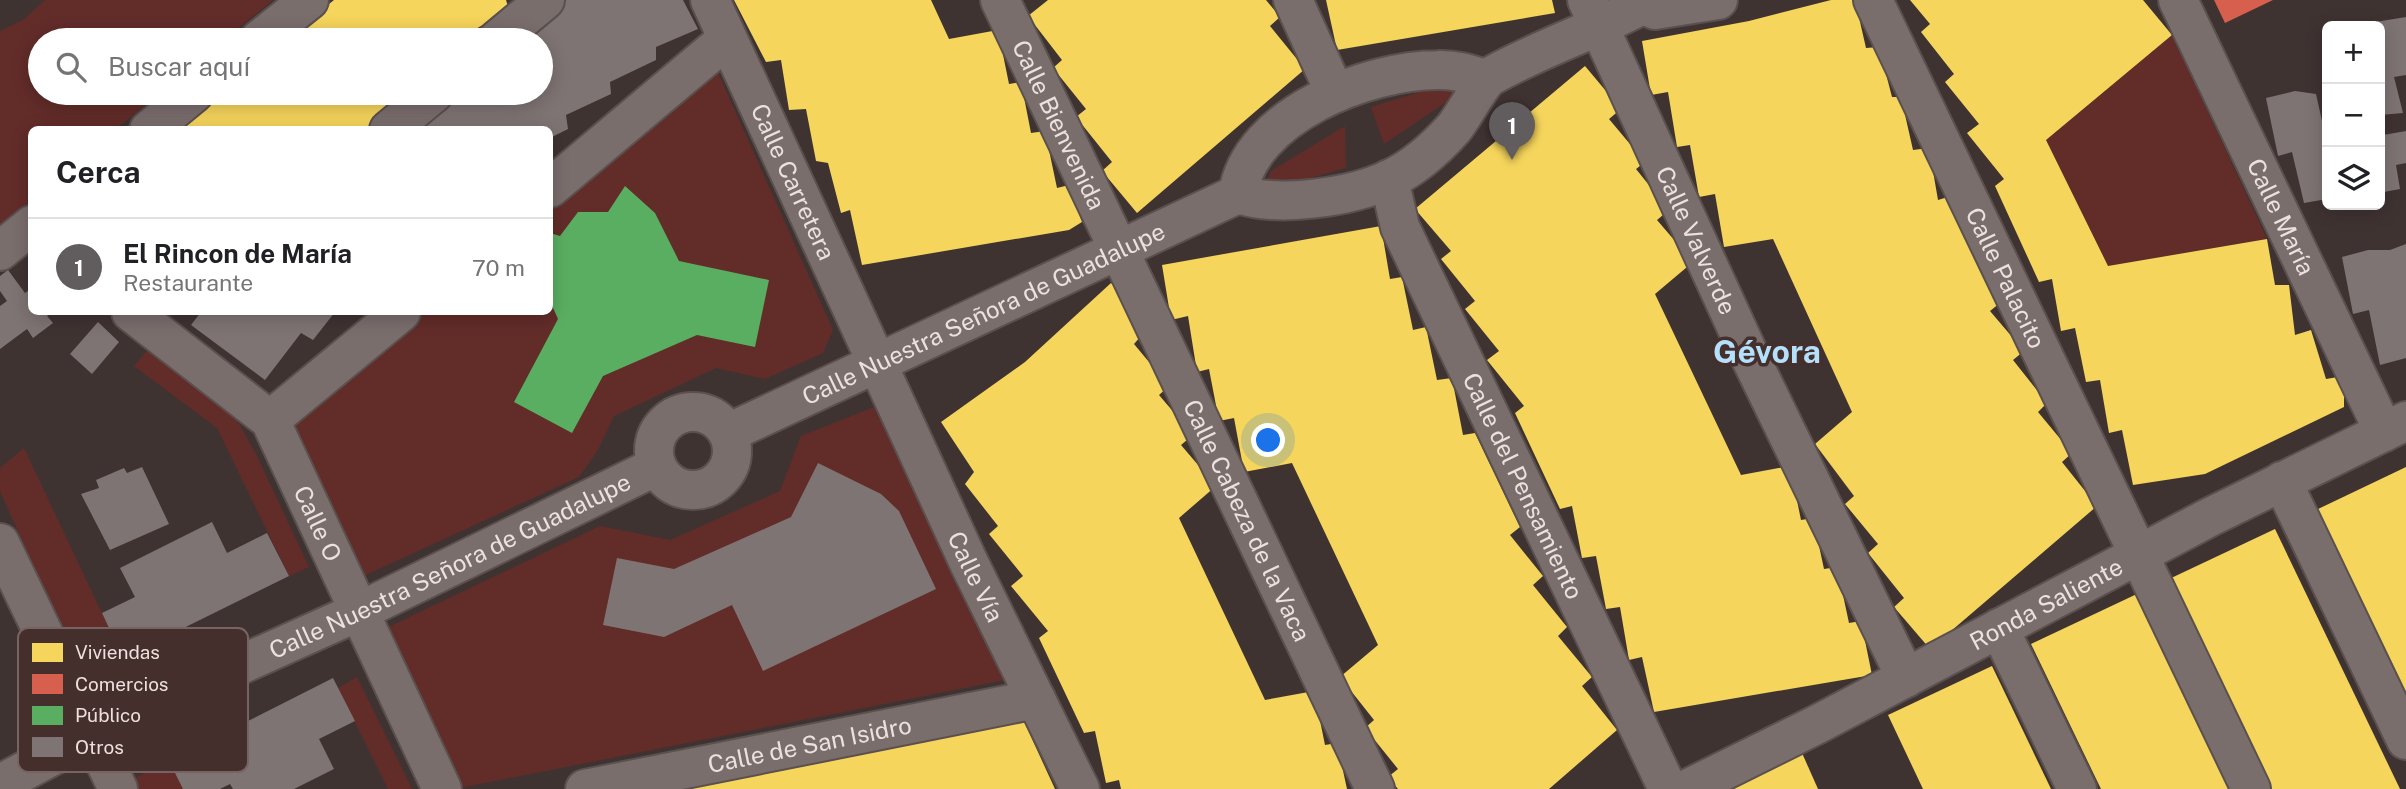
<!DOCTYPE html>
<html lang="es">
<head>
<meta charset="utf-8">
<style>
	body { margin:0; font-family:"Public Sans",sans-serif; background:#f6f6f6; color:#202124 }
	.controls { position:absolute; right:21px; top:21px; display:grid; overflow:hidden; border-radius:10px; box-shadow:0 4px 18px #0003 }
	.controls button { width:63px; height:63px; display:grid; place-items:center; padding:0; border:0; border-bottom:2px solid #e0e0e0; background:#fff; color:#202124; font:35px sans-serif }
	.you { position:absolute; left:1269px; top:441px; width:24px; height:24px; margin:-18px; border:5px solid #fff; border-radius:50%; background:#1a73e8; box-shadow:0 0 0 10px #1a73e833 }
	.badge { display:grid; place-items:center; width:46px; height:46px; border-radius:50%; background:#615c5d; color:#fff; font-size:23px; font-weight:700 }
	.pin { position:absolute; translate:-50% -58px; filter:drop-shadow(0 2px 4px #0008) }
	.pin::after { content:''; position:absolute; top:37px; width:24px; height:21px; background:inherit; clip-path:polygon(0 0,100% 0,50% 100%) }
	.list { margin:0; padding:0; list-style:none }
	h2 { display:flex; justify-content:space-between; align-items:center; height:91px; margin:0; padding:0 28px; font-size:30px }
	h2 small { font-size:23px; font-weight:400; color:#757577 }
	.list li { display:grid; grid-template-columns:46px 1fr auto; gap:21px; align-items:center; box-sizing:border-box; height:98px; padding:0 28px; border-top:2px solid #e0e0e0 }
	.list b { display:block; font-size:26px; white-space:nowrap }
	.list p { margin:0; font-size:23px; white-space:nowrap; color:#757577 }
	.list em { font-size:23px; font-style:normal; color:#757577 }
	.icon { flex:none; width:38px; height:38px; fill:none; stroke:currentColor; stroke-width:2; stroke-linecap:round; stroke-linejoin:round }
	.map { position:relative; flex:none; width:2406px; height:789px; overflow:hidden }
	.search { position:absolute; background:#fff; box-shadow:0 4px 18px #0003; left:28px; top:28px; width:525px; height:77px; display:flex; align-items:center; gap:18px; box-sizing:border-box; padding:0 24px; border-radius:38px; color:#757577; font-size:26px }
	.panel { position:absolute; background:#fff; box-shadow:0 4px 18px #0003; left:28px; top:126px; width:525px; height:189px; border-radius:10px }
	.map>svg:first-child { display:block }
</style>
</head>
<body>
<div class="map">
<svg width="2406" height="789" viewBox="0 0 2406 789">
	<rect width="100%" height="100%" fill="#3f3332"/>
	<g fill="#622c29">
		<path d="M45,0H273L224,40H40V93H161L116,129L32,130L31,200L0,226V31L23,20Z"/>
		<path d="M2172,35L2267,239L2108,266L2046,140Z"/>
		<path d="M715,66L833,330L823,353L765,379L716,368L614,416L598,450L579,477L357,579L280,418L412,312H550V201Z"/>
		<path d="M1440,86L1461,92L1384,144L1371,107Z"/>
		<path d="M1345,126L1346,168L1281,186L1266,183L1271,171Z"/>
		<path d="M147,351L234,415L256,454L309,567L289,576L217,428L134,366Z"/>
		<path d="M874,407L1005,680L460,788L382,630L600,526L670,540L780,491L801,436Z"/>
		<path d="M24,448L123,658L82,676L0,491V468Z"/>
		<path d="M357,677L412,789H388L338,688Z"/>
		<path d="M169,761L183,789H137L133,779Z"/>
	</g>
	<g fill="#f6d55c">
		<path d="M334,0H506L509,10L467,34L468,40H284Z"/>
		<path d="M734,0H931L949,39L998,30L1009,84L1021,82L1031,133L1045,131L1057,188L1069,185L1082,222L1069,230L862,265L850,210L841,213L828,163L816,161L806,109L789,110L781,60L766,62Z"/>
		<path d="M1048,0H1266L1280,17L1270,26L1305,69L1137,213L1102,171L1112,162L1076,117L1086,109L1053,68L1062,60L1028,16Z"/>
		<path d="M1326,0H1552L1555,13L1337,50Z"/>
		<path d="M1831,0H1855L1866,48L1879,47L1892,97H1901L1913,150L1929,148L1938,200L1951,196L2000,303L1990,311L2024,351L2013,360L2047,403L2038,412L2072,453L2062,462L2097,506L1930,649L1894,607L1904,598L1868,553L1878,544L1845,504L1854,496L1815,444L1852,412L1773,239L1724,247L1715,194L1699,197L1690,145L1677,147L1668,92L1651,95L1642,41L1749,21Z"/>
		<path d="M1910,0H2143L2172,35L2046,140L2108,266L2267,239L2275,285H2289L2295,335L2311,330L2326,379L2344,376V407L2205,474L2133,485L2122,430L2109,433L2100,380L2086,382L2075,328L2061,331L2052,279L2039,282L1995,186L2004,179L1967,133L1979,124L1945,82L1954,74L1921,32L1930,24Z"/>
		<path d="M1585,66L1621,109L1609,119L1645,162L1636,169L1669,210L1657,220L1693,262L1655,294L1741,475L1790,466L1801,520L1813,518L1824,569L1837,567L1849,623L1861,621L1872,675L1654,712L1642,657L1629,660L1620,607L1606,609L1596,556L1582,558L1572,506L1560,509L1515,413L1524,406L1487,360L1499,351L1465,309L1475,301L1441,259L1451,251L1415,209Z"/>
		<path d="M219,93H413L366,130H174Z"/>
		<path d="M1381,226L1390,279L1402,277L1413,330L1426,327L1437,380L1452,378L1463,435L1475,433L1520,527L1510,535L1543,576L1533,585L1567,627L1558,636L1592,677L1582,686L1617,730L1549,789H1398L1388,777L1398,769L1365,728L1374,720L1340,677L1378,645L1292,463L1244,472L1234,418L1219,421L1209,369L1197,372L1188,316L1171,320L1162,265Z"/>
		<path d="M1111,283L1141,312V336L1134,344L1169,386L1159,395L1193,435L1181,445L1216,486L1179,518L1265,700L1314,691L1325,745L1337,743L1347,789H1121L1119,780L1106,783L1095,731L1084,733L1039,638L1048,631L1011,586L1023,576L989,534L998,526L965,484L974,472L941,422L1025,362Z"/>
		<path d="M2406,467V698L2316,510Z"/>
		<path d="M2275,529L2400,789H2268L2167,580Z"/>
		<path d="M2139,593L2233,789H2101L2031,644Z"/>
		<path d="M1992,666L2051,789H1923L1888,715Z"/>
		<path d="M1021,715L1055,789H656Z"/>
		<path d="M1802,753L1818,789H1728Z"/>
	</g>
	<path fill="#d6604d" d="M2214,0H2273L2225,23Z"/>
	<path fill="#5aae61" d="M625,186L655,213L679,261L769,280L755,347L697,335L603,376L572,433L514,402L558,319L550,301V233L560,236L578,212H608Z"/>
	<g fill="#7e7473">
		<path d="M564,0H683L698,29L656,47V60L610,82L611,94L566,115L568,129L550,138V130H406L451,93H541V40H515Z"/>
		<path d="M2406,17V75L2394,77L2403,113L2380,115V26L2357,25Z"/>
		<path d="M2295,91L2316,94L2327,143V199L2304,203L2292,152L2278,156L2266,98Z"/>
		<path d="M2380,124L2383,135L2406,131V163L2396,165L2400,189L2384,192L2380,172Z"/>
		<path d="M2406,244V358L2380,365L2369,310L2353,314L2342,257L2368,250H2390Z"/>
		<path d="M8,270L25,293L32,288V312H53L47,316L53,323L33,338L27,329L0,349V306L7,301L0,291V276Z"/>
		<path d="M201,312H335L313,340L301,333L265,380L191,325Z"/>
		<path d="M98,322L119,342L92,374L70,354Z"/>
		<path d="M818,463L881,494L899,511L936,589L763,671L732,605L664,637L603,625L617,558L674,569L791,517Z"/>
		<path d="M142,467L169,524L110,550L81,494L99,488L96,480L124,468L127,473Z"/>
		<path d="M212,522L227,553L267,533L289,576L123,658L102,613L135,597L120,568Z"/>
		<path d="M333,678L355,721L319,739L334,769L294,789H233L230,784L220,789H183L169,761Z"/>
	</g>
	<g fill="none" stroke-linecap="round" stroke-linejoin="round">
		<g stroke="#5a504e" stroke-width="42">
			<g id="street">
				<path id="s1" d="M710,0L969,563L1080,789"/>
				<path id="s2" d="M1000,0L1375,789"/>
				<path d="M1293,0L1335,93"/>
				<path id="s3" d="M1587,0L1751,359L1906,678"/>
				<path id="s4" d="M1873,0L2251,789"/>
				<path id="s5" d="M2178,0L2384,432"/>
				<path d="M1644,4L1655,10L1718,0"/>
				<path d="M259,40L309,0"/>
				<path d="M497,40L545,0"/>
				<path d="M149,130L194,93"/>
				<path d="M389,130L434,93"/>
				<path id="s6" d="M1389,179L1400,227L1668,789"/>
				<path d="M550,188L727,39"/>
				<path d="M1238,194C1249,116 1367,70 1438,70C1454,69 1470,74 1485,79"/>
				<path d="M0,251L32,225"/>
				<path id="s7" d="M131,312L270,420L442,789"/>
				<circle cx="693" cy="451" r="39"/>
				<path d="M270,420L401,312"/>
				<path id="s8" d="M728,433L1238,194C1279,208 1351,197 1390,179C1413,168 1436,148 1453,129C1462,119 1483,80 1489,77C1538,49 1594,31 1644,4"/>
				<path d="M2282,481L2406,740"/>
				<path d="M0,543L118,789"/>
				<path d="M1999,628L2077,789"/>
				<path id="s9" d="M0,784L129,715L360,611L657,466"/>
				<path id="s10" d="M585,789L1036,699"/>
				<path id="s11" d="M1687,789L1818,724L2210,517L2406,421"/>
			</g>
		</g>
		<use href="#street" stroke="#7a6e6d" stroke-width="38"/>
	</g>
	<g text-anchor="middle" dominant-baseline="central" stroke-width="7" stroke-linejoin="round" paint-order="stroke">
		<g font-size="24" fill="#eee0de" stroke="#442f2d">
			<text stroke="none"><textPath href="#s2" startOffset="138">Calle Bienvenida</textPath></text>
			<text stroke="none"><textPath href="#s1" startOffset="200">Calle Carretera</textPath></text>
			<text stroke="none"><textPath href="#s5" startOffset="240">Calle María</textPath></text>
			<text stroke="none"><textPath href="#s3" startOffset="264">Calle Valverde</textPath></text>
			<text stroke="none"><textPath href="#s4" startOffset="308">Calle Palacito</textPath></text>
			<text stroke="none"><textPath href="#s8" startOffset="282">Calle Nuestra Señora de Guadalupe</textPath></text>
			<text stroke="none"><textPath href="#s6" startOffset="336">Calle del Pensamiento</textPath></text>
			<text stroke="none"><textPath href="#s2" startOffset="576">Calle Cabeza de la Vaca</textPath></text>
			<text stroke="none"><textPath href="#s7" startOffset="290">Calle O</textPath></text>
			<text stroke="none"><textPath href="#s9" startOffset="500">Calle Nuestra Señora de Guadalupe</textPath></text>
			<text stroke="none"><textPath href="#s1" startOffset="635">Calle Vía</textPath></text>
			<text stroke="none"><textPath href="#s11" startOffset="404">Ronda Saliente</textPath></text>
			<text stroke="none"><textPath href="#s10" startOffset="229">Calle de San Isidro</textPath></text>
		</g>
		<g font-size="32" font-weight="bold" fill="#b4e0fc" stroke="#442f2d">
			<text x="1767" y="351">Gévora</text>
		</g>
	</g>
	<rect x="18" y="628" width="230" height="144" rx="10" fill="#442f2d" stroke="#776462" stroke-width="2"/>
	<rect x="32" y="643" width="31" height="19" fill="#f6d55c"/>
	<rect x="32" y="674" width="31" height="20" fill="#d6604d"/>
	<rect x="32" y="706" width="31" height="19" fill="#5aae61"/>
	<rect x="32" y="737" width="31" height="20" fill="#7e7473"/>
	<g font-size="19" fill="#eee0de">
		<text x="75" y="659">Viviendas</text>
		<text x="75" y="691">Comercios</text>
		<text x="75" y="722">Público</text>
		<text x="75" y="754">Otros</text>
	</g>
</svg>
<div class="controls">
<button>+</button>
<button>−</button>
<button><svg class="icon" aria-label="layers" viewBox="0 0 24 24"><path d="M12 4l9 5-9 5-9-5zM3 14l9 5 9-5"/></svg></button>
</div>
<div class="you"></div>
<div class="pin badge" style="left:1512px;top:160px">1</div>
<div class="search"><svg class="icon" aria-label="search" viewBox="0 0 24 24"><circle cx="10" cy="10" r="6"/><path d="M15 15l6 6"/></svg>Buscar aquí</div>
<section class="panel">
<h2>Cerca<small></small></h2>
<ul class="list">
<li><span class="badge">1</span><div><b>El Rincon de María</b><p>Restaurante</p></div><em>70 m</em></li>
</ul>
</section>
</div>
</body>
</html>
